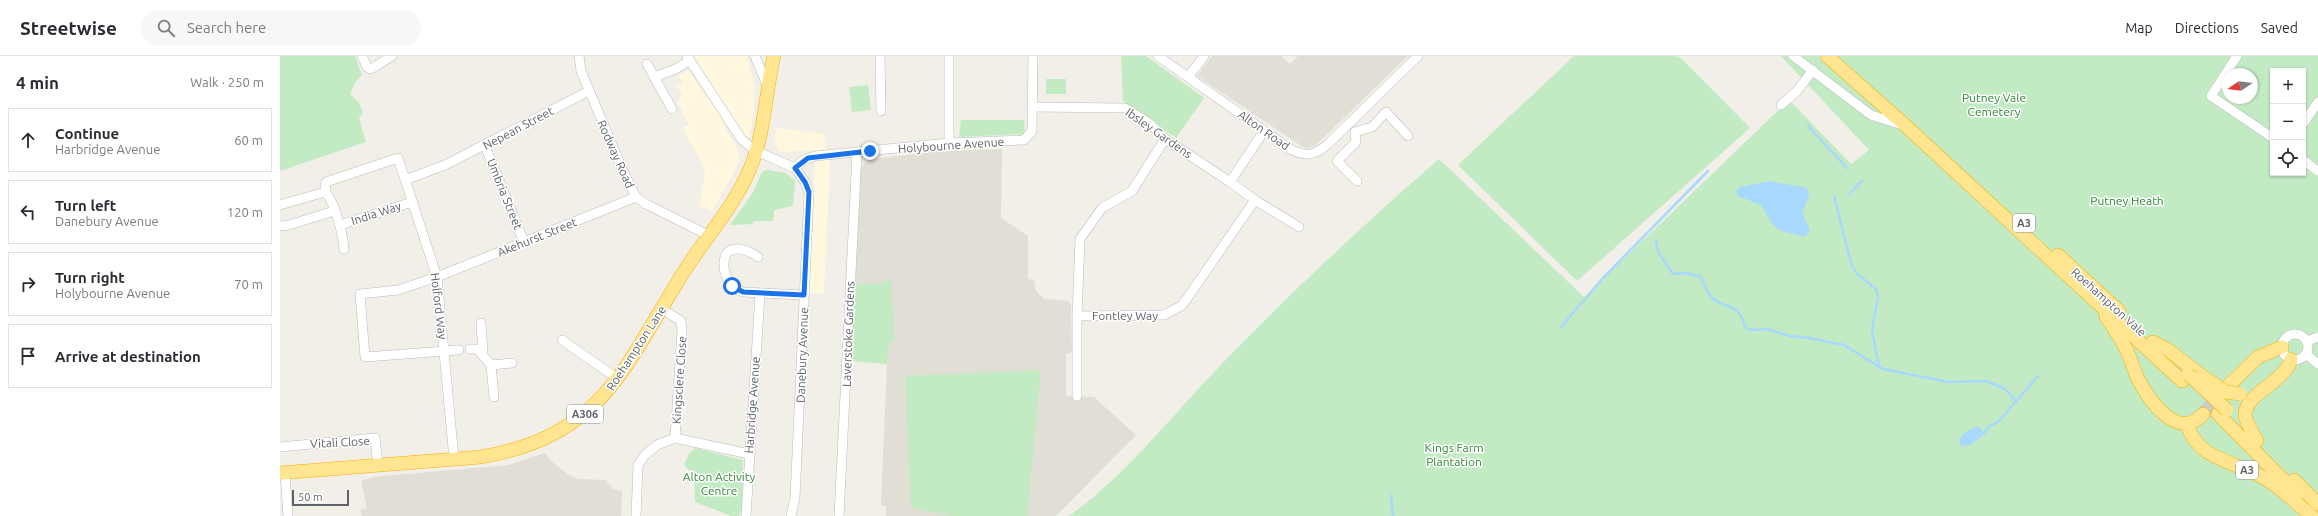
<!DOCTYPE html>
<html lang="en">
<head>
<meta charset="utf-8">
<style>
	body { margin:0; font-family:Ubuntu,sans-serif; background:#f7f7f7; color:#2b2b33 }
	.controls { position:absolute; right:12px; top:12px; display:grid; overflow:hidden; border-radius:0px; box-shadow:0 1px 3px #0004 }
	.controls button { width:36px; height:36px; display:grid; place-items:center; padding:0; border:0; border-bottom:1px solid #e1e1e2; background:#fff; color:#2b2b33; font:20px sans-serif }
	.compass { position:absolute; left:1942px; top:12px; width:36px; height:36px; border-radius:50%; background:#fff; box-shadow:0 1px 3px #0004; rotate:257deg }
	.scale { position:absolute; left:12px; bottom:10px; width:57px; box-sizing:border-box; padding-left:4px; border:2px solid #5e6268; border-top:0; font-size:11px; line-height:14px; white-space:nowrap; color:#5e6268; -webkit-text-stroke:3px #fff; paint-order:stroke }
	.stop { position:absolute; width:12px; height:12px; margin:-9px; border:3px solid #1a73e8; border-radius:50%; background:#fff }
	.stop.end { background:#1a73e8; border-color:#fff; box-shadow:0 1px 4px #0008 }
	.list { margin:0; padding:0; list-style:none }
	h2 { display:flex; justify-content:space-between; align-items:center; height:52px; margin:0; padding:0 16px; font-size:17px }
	h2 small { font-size:13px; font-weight:400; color:#7c7c81 }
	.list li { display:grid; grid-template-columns:26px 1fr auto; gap:12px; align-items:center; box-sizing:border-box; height:64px; margin:0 8px 8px; padding:0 8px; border:1px solid #e1e1e2; border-radius:0px }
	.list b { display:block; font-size:15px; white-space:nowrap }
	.list p { margin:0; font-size:13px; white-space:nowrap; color:#7c7c81 }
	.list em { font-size:13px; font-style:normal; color:#7c7c81 }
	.icon { flex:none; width:22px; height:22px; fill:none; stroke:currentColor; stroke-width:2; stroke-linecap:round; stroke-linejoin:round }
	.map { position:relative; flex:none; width:2038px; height:460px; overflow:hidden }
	header { display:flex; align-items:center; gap:24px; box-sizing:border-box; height:56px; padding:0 20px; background:#fff; border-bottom:1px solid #e1e1e2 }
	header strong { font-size:19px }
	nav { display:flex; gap:22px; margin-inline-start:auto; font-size:14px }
	.search { width:280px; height:36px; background:#f7f7f7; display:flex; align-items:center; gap:10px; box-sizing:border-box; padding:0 14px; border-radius:22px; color:#7c7c81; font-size:15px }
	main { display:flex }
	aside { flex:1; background:#fff }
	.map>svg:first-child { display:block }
</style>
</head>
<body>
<header>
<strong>Streetwise</strong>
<div class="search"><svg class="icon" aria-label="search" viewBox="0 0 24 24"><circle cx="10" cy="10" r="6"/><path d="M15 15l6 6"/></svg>Search here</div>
<nav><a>Map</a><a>Directions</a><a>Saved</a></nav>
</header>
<main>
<aside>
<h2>4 min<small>Walk · 250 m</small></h2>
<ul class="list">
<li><svg class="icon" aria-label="ahead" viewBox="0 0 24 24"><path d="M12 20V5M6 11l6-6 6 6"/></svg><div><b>Continue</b><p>Harbridge Avenue</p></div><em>60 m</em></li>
<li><svg class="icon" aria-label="left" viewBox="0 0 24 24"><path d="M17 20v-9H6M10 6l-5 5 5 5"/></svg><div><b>Turn left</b><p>Danebury Avenue</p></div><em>120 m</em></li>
<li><svg class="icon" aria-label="right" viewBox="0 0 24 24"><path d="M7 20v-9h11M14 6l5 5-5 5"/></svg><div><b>Turn right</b><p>Holybourne Avenue</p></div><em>70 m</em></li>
<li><svg class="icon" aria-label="arrive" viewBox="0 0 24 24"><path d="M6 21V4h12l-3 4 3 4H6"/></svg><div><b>Arrive at destination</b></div></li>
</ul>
</aside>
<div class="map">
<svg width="2038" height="460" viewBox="0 0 2038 460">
	<rect width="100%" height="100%" fill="#f1efe7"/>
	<g fill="#fff8de">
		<path d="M414,0H467L475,31L473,62L469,80L464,81Z"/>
		<path d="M408,14L439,58L446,74L458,93L459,102L456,113L432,155L419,150L425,117L419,101L407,82L403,72L409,68L397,46L402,39L397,31L403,27L398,20Z"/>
		<path d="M496,72L544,78L550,108L544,237H528L535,94L500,96L494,86Z"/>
	</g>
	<g fill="#e1ded5">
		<path d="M932,0H1001L1010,8L1018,0H1128L1036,89L1026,93L917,20Z"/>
		<path d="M722,93L721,162L748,180V223L754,224L756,235L764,243L788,245L791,248L792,296L786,298V340L814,341L856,379L776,460H606V450L601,449L607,308L609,286L612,287L602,227L575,229L581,113L584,107L593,103L651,96Z"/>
		<path d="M265,397L272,406L289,419L298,423L326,424L333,433L342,435L341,460H82L80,454L87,452L81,425L93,421L228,409Z"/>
	</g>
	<g fill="#c2eac3" fill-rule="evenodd">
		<path d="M0,0H75L82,19L76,25L70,38L79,47L83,56L79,63L86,86L0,115Z"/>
		<path d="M841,0H866L924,42L896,82L843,45Z"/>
		<path d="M1294,0H1396L1401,2L1470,72L1297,225L1178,109Z"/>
		<path d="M1501,0H2038V460H789C842,423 892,360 937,313C1008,239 1082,170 1159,103L1304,241L1509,44L1571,108L1589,94ZM1993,15H2023V117H1993ZM1948,18H1972V42H1948Z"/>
		<rect x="766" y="23" width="20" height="15"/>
		<path d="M588,29L591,54L572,56L569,31Z"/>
		<path d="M681,64H744L745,78L679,81Z"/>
		<path d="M488,114L505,117L515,124L513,150L494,154L493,165H474L473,168L450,169L474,135L480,120L483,115Z"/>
		<path d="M611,222L614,285L609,287L607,308L571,305L575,229L602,227Z"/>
		<path d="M761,314L747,460H673L631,452L625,320Z"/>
		<path d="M415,392L463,404L462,453L459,460H451L415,446L414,415L409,414L404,409L409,398Z"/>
	</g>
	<g fill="#a9d8ff">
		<path d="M1490,125L1527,132L1529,140L1522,157L1530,174L1527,179C1522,182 1520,179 1515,178C1489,174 1493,166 1481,149L1458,140L1456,135L1460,131Z"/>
		<path d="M1697,371L1702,373V380L1690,389L1681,390L1679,386C1680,379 1690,372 1697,371Z"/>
	</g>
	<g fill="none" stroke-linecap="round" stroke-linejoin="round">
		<g stroke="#a9d8ff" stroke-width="2.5">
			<path d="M1528,70L1567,112"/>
			<path d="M1569,138L1582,125"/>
			<path d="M1554,140L1571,207L1577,218L1596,233L1598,241L1592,274L1599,311"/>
			<path d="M1376,185L1378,196L1393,218L1405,217L1421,221C1424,227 1427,237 1431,241C1447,256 1458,243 1465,271L1471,274L1487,273L1510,280L1529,282L1564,289L1603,313L1668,326L1706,325L1725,333L1736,345"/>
			<path d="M1281,271L1323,222L1428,115"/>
			<path d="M1703,378L1710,370L1718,366L1758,320"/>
			<path d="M1112,439L1111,441L1113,460"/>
		</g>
		<path stroke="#ccccc7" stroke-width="13" stroke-dasharray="13 6" stroke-linecap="butt" d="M1923,358L1943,335"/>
		<g stroke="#b9bcc1" stroke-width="10">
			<g id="minor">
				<path d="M82,0L87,11L91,13L112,0"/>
				<path d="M299,0L301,15L343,115L356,141L366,148L428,179"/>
				<path d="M407,0L462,84L476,95L515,112L525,126L529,137L515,442L511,460"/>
				<path d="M475,0L487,29"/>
				<path d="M600,0L601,55"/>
				<path d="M669,0V87"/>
				<path d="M878,0L1010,93C1026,101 1033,100 1047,89L1138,0"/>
				<path d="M1513,0L1591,59L1622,69"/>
				<path d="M1957,0L1931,40L1993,82"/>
				<path d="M367,8L392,53"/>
				<path d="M374,21L396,13L410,4"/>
				<path d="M908,21L924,0"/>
				<path d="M1501,49L1517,35L1533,14"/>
				<path d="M753,51L845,52L869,67L885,83L950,126L984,75"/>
				<path d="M2023,68L2038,46"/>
				<path d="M885,83L852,135L822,152L800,183L797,260L884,259L901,250L906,244L975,144"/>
				<path d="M205,90L244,186"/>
				<path d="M2023,104L2038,115"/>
				<path d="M515,112L523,104L535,100L669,87L744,84L752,75L753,0"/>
				<path d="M125,124L165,109L309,35"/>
				<path d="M1077,125L1057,105L1076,86L1075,76L1092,71L1106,56L1128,80"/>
				<path d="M950,126L975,144L1019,171"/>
				<path d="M45,136L46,126L118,102L157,221L174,403"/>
				<path d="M0,149L45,136C55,146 63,178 64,193"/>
				<path d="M60,169L132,146"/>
				<path d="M0,170L9,169L54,155"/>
				<path d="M478,201C469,195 455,188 446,198C440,213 448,232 463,236L524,239"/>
				<path d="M382,253L401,265L402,274L395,382"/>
				<path d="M201,267L203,298"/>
				<circle cx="2015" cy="291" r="13"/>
				<path d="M282,284L338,323"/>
				<path d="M2027,285L2038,281"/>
				<path d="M190,293H197L211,309L232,307"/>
				<path d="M179,294L85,301L80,238L118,234L157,221L356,141"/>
				<path d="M2026,298L2038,308"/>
				<path d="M211,309L214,341"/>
				<path d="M797,340V260"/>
				<path d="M0,391L95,382L98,410"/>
				<path d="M5,417L8,460"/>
				<path d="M356,460L358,409L365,399L377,389L395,382L469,398"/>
				<path d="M466,460L480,238"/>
				<path d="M559,460L577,97"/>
			</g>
		</g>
		<g stroke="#f8af00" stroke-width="14">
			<g id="highway">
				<path d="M1547,0L1627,71L1902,325"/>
				<path d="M1778,199L1839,255"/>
				<path d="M1826,261C1834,272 1841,283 1847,295C1851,303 1853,312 1857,321C1868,343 1898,387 1923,358"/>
				<path d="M1873,286L1887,293L1922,320"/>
				<path d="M1949,329L1978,301L2002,291"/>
				<path d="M1938,358L2017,438"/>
				<path d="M1907,368C1917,404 1955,405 1984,422C2001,432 2016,447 2032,460"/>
				<path d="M1977,385C1973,377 1966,367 1965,359C1965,337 2006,326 2011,303"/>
				<path d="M0,417L201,401C327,379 345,307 407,211C427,180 454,150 469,115C485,79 485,38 494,0"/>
				<path d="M2014,424L2038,448"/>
			</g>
		</g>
		<use href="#minor" stroke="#fff" stroke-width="9"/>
		<use href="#highway" stroke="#ffe590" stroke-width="13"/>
		<g stroke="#f8af00" stroke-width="14" stroke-linecap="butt">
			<g id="highway-bridge">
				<path d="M1908,318L1947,354"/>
				<path d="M1922,320L1946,336L1960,338"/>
			</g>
		</g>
		<use href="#highway-bridge" stroke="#ffe590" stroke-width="13"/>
	</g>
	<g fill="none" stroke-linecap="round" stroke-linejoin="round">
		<path stroke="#1a73e8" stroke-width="5" d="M452,230L463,236L524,239L529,136L525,126L515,112L528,102L590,95"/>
	</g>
	<g text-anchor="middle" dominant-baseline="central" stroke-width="3" stroke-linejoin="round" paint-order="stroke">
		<g fill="#fff" stroke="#8e9195" stroke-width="1">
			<rect x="1733" y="158" width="22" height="18" rx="3"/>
			<rect x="287" y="349" width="36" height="18" rx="3"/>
			<rect x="1956" y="405" width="22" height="18" rx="3"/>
		</g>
		<g font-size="11" font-weight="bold" fill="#5e6268">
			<text x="1744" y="167">A3</text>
			<text x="305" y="358">A306</text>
			<text x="1967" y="414">A3</text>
		</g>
		<g font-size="12" fill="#308635" stroke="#fff">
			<text x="1714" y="41">Putney Vale<tspan x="1714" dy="14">Cemetery</tspan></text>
			<text x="1847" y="144">Putney Heath</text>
			<text x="1174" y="391">Kings Farm<tspan x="1174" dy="14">Plantation</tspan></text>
			<text x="439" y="420">Alton Activity<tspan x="439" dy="14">Centre</tspan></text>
		</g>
		<g font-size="12" fill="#5e6268" stroke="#fff">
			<text transform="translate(238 72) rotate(-28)">Nepean Street</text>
			<text transform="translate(984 74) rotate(35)">Alton Road</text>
			<text transform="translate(879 77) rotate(35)">Ibsley Gardens</text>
			<text transform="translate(671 89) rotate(-4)">Holybourne Avenue</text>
			<text transform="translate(336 98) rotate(66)">Rodway Road</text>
			<text transform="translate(225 138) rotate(68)">Umbria Street</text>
			<text transform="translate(96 157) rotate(-18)">India Way</text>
			<text transform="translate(257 181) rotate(-22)">Akehurst Street</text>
			<text transform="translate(1829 246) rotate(42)">Roehampton Vale</text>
			<text transform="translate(159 250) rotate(83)">Holford Way</text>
			<text x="845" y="259">Fontley Way</text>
			<text transform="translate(568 278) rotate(-88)">Laverstoke Gardens</text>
			<text transform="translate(356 292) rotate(-57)">Roehampton Lane</text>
			<text transform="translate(522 299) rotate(-88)">Danebury Avenue</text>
			<text transform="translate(399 324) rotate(-86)">Kingsclere Close</text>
			<text transform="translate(472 349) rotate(-86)">Harbridge Avenue</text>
			<text transform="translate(60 386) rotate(-3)">Vitali Close</text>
		</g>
	</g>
</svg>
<div class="controls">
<button>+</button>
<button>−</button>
<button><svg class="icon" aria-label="locate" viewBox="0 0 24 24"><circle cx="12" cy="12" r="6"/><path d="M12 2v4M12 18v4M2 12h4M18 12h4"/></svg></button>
</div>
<svg class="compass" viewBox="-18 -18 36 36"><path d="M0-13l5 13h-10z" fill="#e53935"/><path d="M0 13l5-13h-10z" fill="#7c7c81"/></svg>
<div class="scale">50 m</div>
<div class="stop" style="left:452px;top:230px"></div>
<div class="stop end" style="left:590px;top:95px"></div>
</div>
</main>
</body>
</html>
